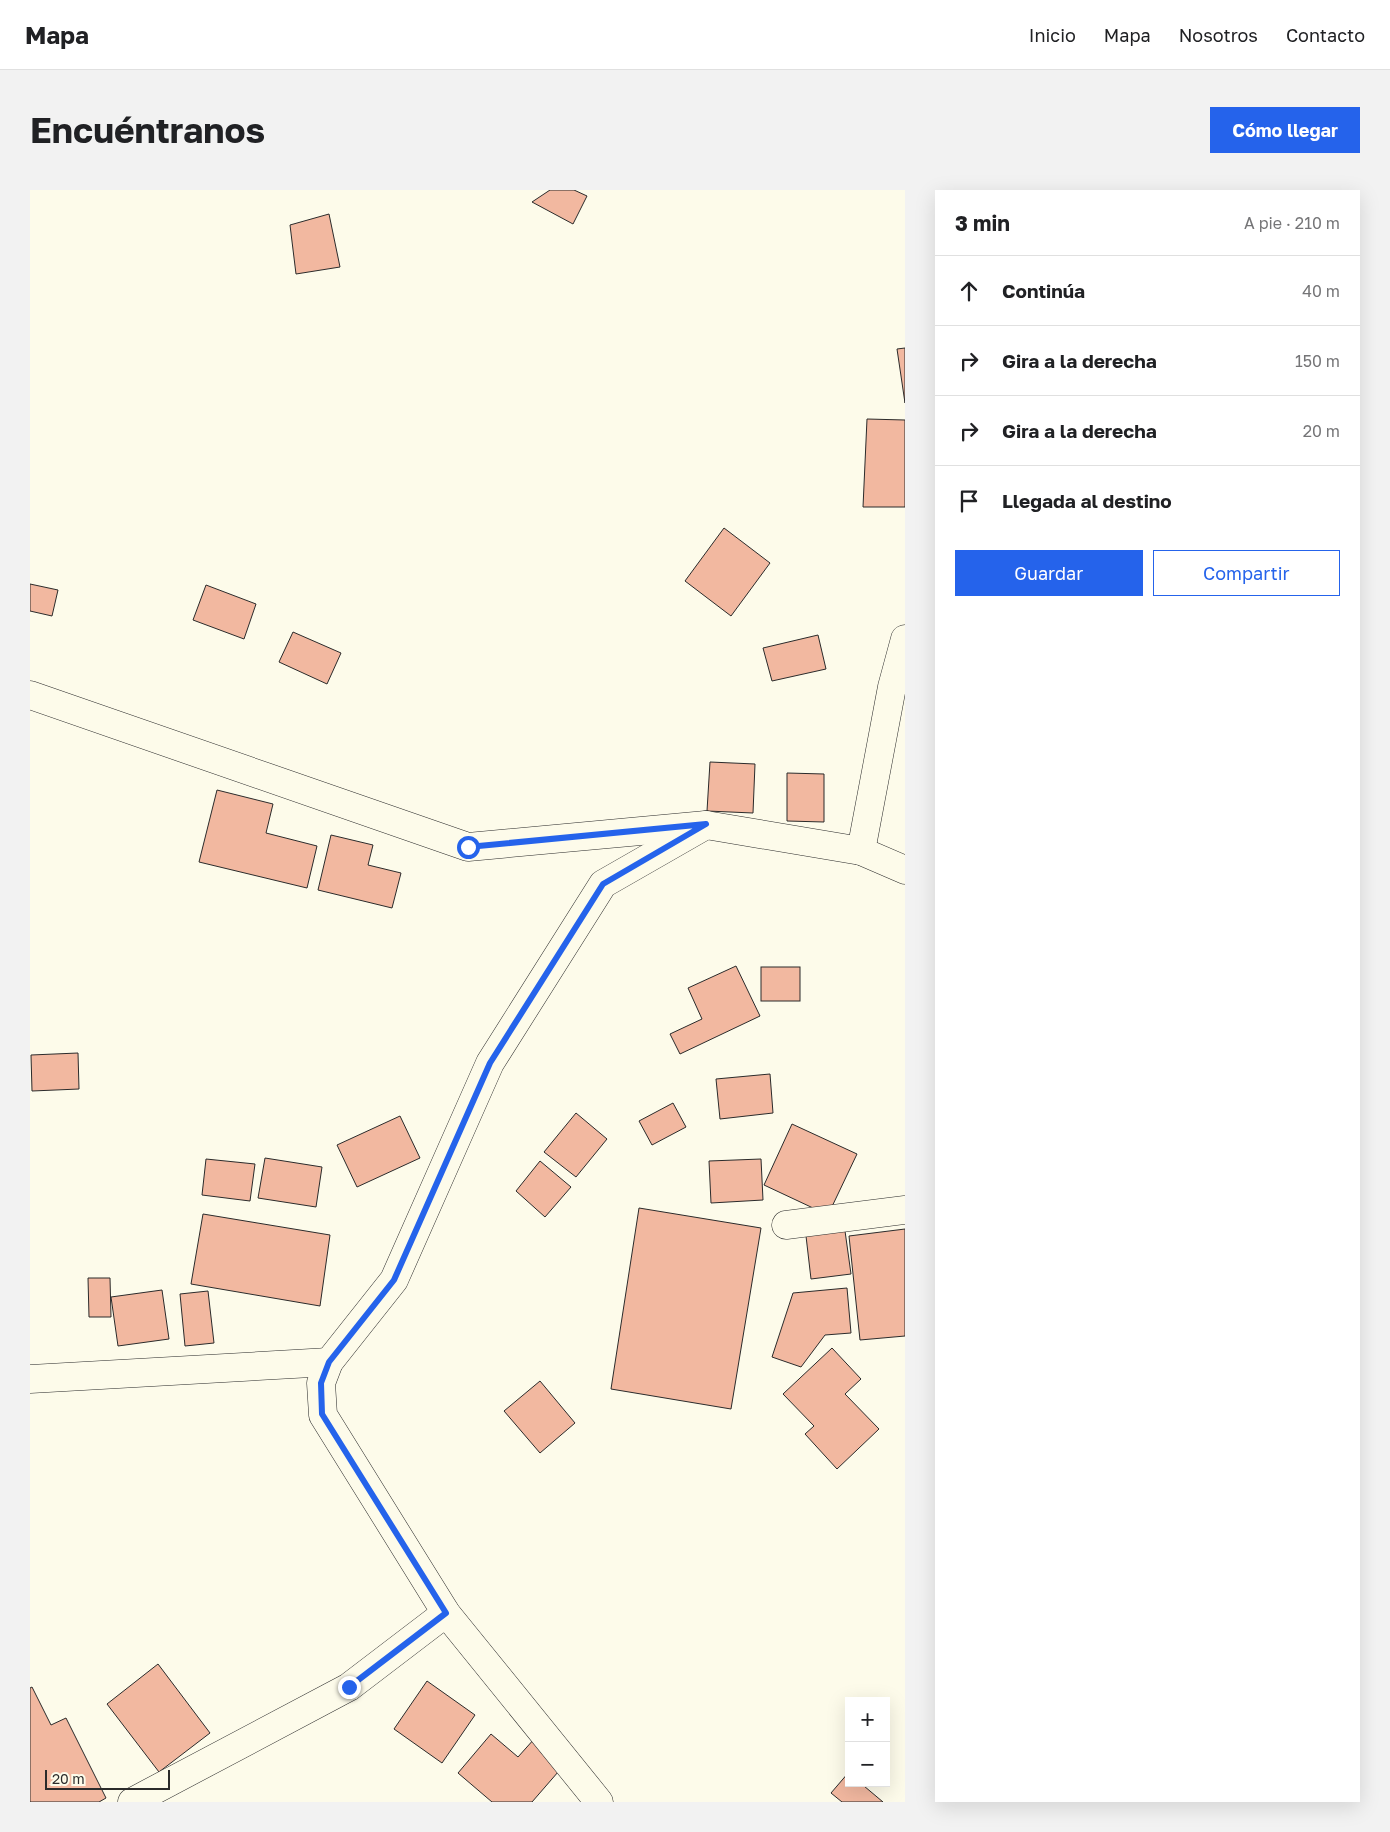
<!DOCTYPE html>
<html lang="es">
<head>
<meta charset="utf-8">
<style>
	body { margin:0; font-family:"Golos Text",sans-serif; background:#f2f2f2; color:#202124 }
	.controls { position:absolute; right:15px; bottom:15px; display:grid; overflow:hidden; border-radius:0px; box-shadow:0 5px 20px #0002 }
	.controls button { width:45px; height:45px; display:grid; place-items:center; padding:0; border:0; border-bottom:1px solid #e0e0e0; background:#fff; color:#202124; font:25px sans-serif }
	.scale { position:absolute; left:15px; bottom:12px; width:125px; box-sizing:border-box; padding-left:5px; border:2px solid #2b2b2b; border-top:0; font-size:14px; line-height:18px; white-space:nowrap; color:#2b2b2b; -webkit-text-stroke:4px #fdfbea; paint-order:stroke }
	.stop { position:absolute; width:15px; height:15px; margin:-11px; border:4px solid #2563eb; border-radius:50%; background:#fff }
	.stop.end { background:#2563eb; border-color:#fff; box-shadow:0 1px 5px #0008 }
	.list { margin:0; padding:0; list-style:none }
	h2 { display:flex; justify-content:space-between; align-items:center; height:65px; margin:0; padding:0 20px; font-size:21px }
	h2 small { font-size:16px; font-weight:400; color:#757577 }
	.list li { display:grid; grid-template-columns:32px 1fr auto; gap:15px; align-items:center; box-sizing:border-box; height:70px; padding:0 20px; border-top:1px solid #e0e0e0 }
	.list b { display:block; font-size:19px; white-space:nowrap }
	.list em { font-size:16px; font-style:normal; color:#757577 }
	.actions { display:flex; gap:10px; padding:15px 20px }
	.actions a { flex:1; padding:11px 0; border:1px solid #2563eb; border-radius:0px; text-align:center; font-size:18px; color:#2563eb }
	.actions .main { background:#2563eb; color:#fff }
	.icon { flex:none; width:28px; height:28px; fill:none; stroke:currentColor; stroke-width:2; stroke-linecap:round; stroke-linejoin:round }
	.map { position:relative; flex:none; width:875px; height:1612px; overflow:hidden; border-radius:0px }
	header { display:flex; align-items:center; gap:30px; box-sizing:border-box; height:70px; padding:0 25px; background:#fff; border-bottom:1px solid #e0e0e0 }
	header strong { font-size:24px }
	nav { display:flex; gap:28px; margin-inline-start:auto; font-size:18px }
	.intro { display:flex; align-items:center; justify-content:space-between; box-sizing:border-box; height:120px; padding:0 30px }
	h1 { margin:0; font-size:35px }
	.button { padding:12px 22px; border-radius:0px; background:#2563eb; color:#fff; font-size:18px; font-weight:700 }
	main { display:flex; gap:30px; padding:0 30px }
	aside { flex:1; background:#fff; border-radius:0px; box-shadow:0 5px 20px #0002 }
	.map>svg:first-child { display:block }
</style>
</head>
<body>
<header>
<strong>Mapa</strong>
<nav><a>Inicio</a><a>Mapa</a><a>Nosotros</a><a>Contacto</a></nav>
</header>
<div class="intro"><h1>Encuéntranos</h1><a class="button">Cómo llegar</a></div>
<main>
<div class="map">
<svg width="875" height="1612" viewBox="0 0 875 1612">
	<rect width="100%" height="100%" fill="#fdfbea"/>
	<g fill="#f2b8a0" stroke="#2b2b2b">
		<path d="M520,0H544L557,6L543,34L502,12Z"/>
		<path d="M299,24L310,77L266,84L260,35Z"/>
		<path d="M875,158V213L867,159Z"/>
		<path d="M837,229L875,230V317H833Z"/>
		<path d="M694,338L740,373L701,426L655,391Z"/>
		<path d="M0,394L28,400L22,426L0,421Z"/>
		<path d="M176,395L226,414L214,449L163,430Z"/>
		<path d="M263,442L311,463L297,494L249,472Z"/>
		<path d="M788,445L796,479L742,491L733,458Z"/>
		<path d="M680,572L725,574L723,623L677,621Z"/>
		<path d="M757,583L794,584V632L757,631Z"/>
		<path d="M187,600L243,614L236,643L287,656L277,698L169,672Z"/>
		<path d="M301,645L343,655L338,675L371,683L362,718L288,700Z"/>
		<path d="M706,776L730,826L650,864L640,844L672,829L658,798Z"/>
		<rect x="731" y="777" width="39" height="34"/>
		<path d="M48,863L49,899L2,901L1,865Z"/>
		<path d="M740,884L743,923L690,929L686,889Z"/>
		<path d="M643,913L656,937L622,955L609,931Z"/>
		<path d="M546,923L577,949L546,987L514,962Z"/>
		<path d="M370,926L390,968L327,997L307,955Z"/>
		<path d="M762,934L827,964L798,1025L734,995Z"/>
		<path d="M235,968L292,977L286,1017L228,1008Z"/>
		<path d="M176,969L225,974L220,1011L172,1005Z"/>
		<path d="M731,969L733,1010L681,1013L679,971Z"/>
		<path d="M510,971L541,997L515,1027L486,1001Z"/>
		<path d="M609,1018L731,1038L701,1219L581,1199Z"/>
		<path d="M173,1024L300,1045L290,1116L161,1094Z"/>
		<path d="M875,1039V1146L830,1150L819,1046Z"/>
		<path d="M815,1041L821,1084L781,1089L776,1046Z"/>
		<path d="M58,1088H80L81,1127H59Z"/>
		<path d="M817,1098L821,1143L795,1145L771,1177L742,1167L763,1103Z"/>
		<path d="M132,1100L139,1149L88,1156L81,1107Z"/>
		<path d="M178,1101L184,1153L155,1156L150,1104Z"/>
		<path d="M802,1158L831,1189L815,1204L849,1239L807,1279L775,1244L784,1236L753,1204Z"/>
		<path d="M510,1191L545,1233L510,1263L474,1221Z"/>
		<path d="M128,1474L180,1543L129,1582L77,1514Z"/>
		<path d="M397,1491L445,1525L412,1573L364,1539Z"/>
		<path d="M2,1497L21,1535L36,1528L76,1608L69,1612H0V1498Z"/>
		<path d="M461,1544L488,1567L505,1548L535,1574L502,1612H462L428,1583Z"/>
		<path d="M819,1582V1593H837L834,1596L853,1612H812L801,1603Z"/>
	</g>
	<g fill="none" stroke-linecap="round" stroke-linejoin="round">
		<g stroke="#2b2b2b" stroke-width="29">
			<g id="minor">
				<path d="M0,505L438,657L676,635L831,661L875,680"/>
				<path d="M831,661L862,497L875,449"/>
				<path d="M756,1035L875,1020"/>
				<path d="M0,1189L299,1172"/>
				<path d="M102,1612L319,1497L416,1423"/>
				<path d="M569,1612L416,1423L293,1225L291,1193L299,1172L364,1090L460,873L573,694L676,635"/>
			</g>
		</g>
		<use href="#minor" stroke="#fdfbea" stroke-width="28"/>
	</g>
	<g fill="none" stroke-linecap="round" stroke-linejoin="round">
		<path stroke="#2563eb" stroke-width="6" d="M319,1497L416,1423L292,1224L291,1193L299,1172L364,1090L460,873L573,694L676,634L438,657"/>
	</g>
</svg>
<div class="controls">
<button>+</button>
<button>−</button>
</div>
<div class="scale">20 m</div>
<div class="stop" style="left:438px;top:657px"></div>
<div class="stop end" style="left:319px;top:1497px"></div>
</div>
<aside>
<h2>3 min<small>A pie · 210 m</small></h2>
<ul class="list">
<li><svg class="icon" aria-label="ahead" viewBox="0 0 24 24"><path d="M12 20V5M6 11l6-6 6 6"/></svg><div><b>Continúa</b></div><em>40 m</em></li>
<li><svg class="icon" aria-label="right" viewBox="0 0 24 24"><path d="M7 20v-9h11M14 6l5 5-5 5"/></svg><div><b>Gira a la derecha</b></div><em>150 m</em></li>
<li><svg class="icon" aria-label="right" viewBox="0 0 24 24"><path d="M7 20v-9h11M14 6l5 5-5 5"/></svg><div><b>Gira a la derecha</b></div><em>20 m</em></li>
<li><svg class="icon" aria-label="arrive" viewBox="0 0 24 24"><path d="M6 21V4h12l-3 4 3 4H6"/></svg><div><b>Llegada al destino</b></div></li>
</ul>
<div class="actions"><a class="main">Guardar</a><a>Compartir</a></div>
</aside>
</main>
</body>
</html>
